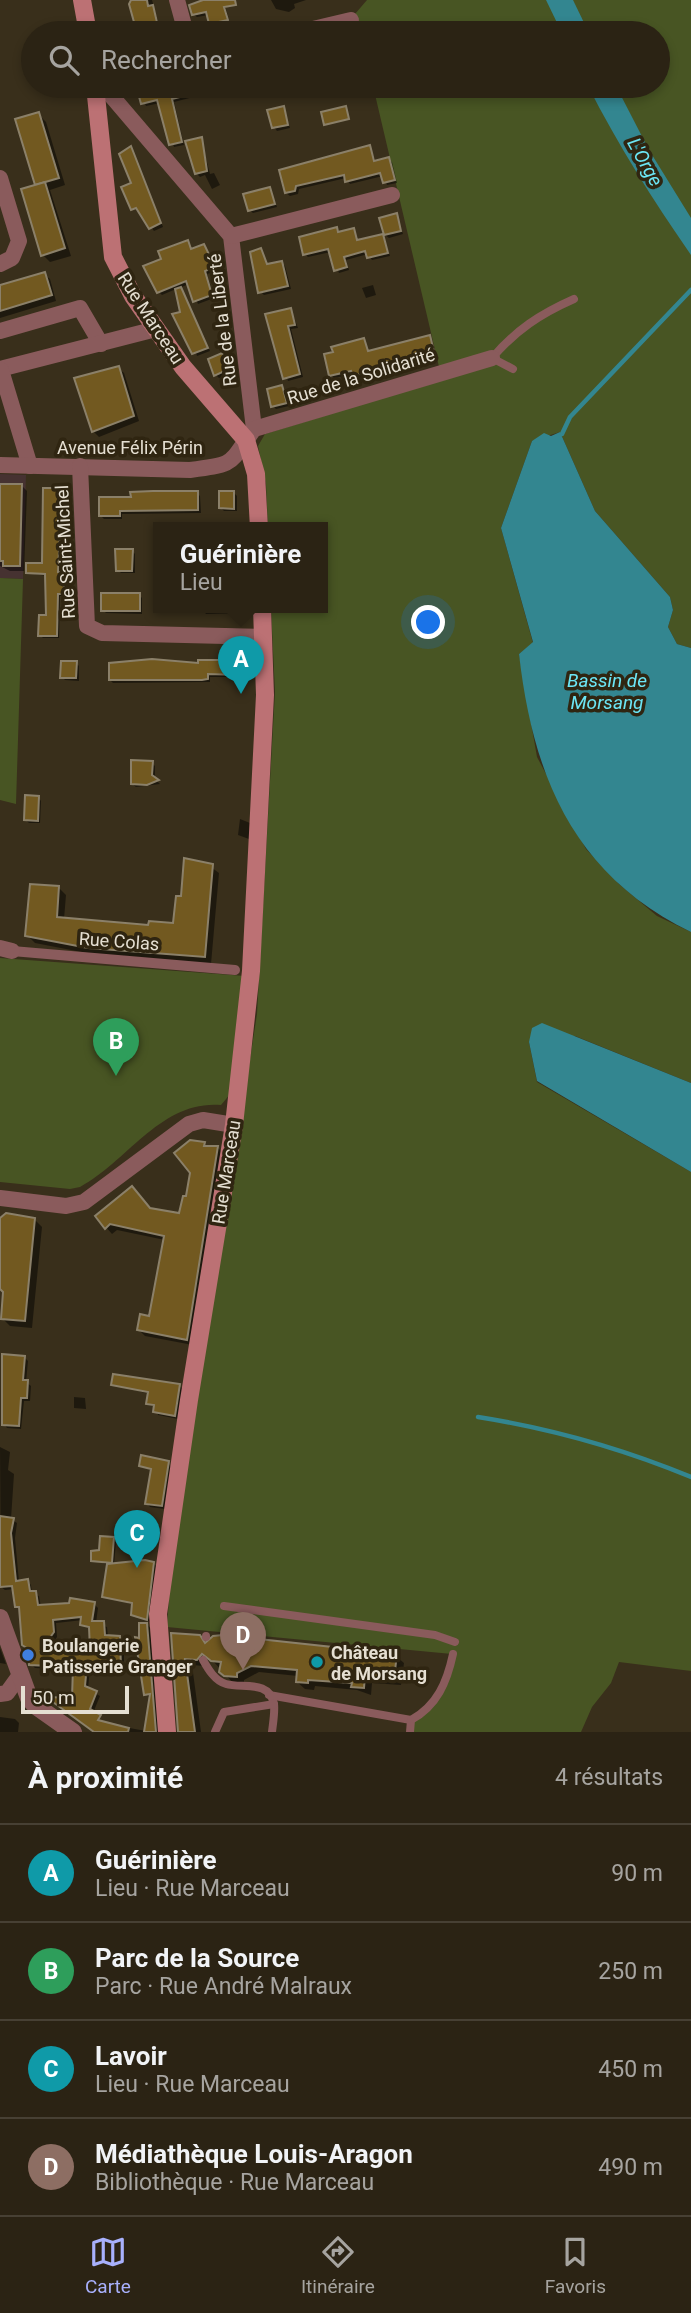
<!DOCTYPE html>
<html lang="fr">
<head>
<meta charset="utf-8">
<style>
	body { margin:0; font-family:Roboto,sans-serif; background:#332b1d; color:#f1f3f6 }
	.scale { position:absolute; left:21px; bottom:18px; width:108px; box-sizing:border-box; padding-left:7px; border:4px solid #e5dfd2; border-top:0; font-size:19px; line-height:24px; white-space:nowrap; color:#e5dfd2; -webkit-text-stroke:5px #2f2511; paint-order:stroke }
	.you { position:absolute; left:429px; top:623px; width:24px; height:24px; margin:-18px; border:5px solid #fff; border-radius:50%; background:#1a73e8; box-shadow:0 0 0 10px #1a73e833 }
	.badge { display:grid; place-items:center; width:46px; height:46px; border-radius:50%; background:#a8b0fc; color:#fff; font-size:23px; font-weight:700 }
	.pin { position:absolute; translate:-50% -58px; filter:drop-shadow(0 2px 4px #0008) }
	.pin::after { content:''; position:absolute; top:37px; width:24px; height:21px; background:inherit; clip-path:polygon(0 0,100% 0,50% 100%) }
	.popup { position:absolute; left:153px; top:522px; width:175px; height:91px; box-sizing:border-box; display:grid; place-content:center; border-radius:0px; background:#2b2314; filter:drop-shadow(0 2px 5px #0005); font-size:23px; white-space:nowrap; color:#a6a4a0 }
	.popup b { font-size:26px; color:#f1f3f6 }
	.popup::after { content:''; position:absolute; left:50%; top:100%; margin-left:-14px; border:14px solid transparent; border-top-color:#2b2314 }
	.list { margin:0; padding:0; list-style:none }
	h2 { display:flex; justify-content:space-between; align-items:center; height:91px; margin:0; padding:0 28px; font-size:30px }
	h2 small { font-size:23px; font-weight:400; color:#a6a4a0 }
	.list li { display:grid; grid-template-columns:46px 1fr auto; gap:21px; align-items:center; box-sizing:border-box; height:98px; padding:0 28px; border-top:2px solid #474034 }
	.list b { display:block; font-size:26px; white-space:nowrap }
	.list p { margin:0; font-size:23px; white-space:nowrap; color:#a6a4a0 }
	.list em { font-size:23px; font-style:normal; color:#a6a4a0 }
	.icon { flex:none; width:38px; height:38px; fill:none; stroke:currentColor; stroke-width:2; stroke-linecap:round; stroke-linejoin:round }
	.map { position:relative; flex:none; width:691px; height:1732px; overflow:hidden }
	.search { position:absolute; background:#2b2314; box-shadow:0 4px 10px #0003; left:21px; right:21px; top:21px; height:77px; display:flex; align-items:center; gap:18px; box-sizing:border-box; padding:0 24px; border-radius:38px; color:#a6a4a0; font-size:26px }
	.sheet { height:483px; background:#2b2314 }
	nav { display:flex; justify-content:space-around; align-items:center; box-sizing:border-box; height:98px; border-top:2px solid #474034; background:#2b2314; font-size:19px; color:#a6a4a0 }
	nav a { display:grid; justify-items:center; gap:4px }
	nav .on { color:#a8b0fc }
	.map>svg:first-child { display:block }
</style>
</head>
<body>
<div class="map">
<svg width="691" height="1732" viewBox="0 0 691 1732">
	<rect width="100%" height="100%" fill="#392f1b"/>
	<path fill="#463231" d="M0,474L26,475L23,579L0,578Z"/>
	<g fill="#485523">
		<path d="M367,0H691V648L677,644L668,627L673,610L670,597L595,511L560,432L532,441L501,528L533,643L519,654L537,757L586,849L619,884L657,916L691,932V1083L575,1036L529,1042L537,1082L691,1172V1671L619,1662L611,1683L592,1707L581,1732H410L411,1720L436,1699L452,1654L167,1627L171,1571L257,1014L275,692L271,608H323V528H268L266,484L258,446L265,434L438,381L440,371L373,86H658V33H360L355,14Z"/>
		<path d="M0,578L23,579L16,804L0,800Z"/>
		<path d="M0,958L245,976L231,1093L221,1105C161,1100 128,1161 80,1187L70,1189L0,1182Z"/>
	</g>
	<g fill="#338690">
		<path d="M546,0H573L589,33H562Z"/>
		<path d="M588,86H616L649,150L691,218V255C653,200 618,145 588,86Z"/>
		<path d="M560,432L595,511L670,597L673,610L668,627L677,644L691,648V932C574,875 533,777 519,654L533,642L501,528L532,441L544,433L551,436Z"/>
		<path d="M542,1023L691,1083V1172L537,1081L529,1042L532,1028Z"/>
	</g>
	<g fill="#0007" fill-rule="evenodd">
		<path d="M132,0H152L161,33H138L131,5Z"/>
		<path d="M214,0L224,2L230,23L214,26L209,15L197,17L193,14Z"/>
		<path d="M271,0H306L294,4L295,8L289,12L276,9Z"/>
		<path d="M159,86H236L174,102L184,145L174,147L160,103L146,106L139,90Z"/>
		<path d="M238,86H260L262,94L243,98Z"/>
		<path d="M283,108L290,128L277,131L274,127Z"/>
		<path d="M38,114L46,122L65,185L50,190L71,256L50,262L43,255Z"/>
		<path d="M201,139L210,174L214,173L220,185L212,189L205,175L200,177L196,173Z"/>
		<path d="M370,147L376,162L388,159L392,162L397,183L387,185L383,176L350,184L346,178L299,189L298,194L290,196L286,193L281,171Z"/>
		<path d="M131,148L163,227L154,231L139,211L132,209Z"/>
		<path d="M270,189L277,207L253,213L249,210Z"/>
		<path d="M396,215L403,234L389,238L385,235Z"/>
		<path d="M336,229L340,233L353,230L358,242L383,236L390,256L372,260L368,254L346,260L349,270L339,273L331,252L308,257L305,254Z"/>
		<path d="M187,242L193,250L206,249L217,271L207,274L214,298L198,304L189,284L179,288L210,351L197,356L176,289L162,295L159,292L163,260Z"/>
		<path d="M261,250L268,266L282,263L285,266L291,289L264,295L261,292Z"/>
		<path d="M44,274L50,279L56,301L0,318V287Z"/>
		<path d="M373,285L376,295L366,298L362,288Z"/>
		<path d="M291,310L298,328L291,329L303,377L288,381L268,316Z"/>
		<path d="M430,337L436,355L357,378L354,374L334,378L331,375L364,340L369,352Z"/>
		<path d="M222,355L231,373L219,378L216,375Z"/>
		<path d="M118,368L124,373L139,421L99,437L93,431Z"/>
		<path d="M282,387L289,406L276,409L273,406Z"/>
		<path d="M0,485L22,486L27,491L24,571H10L0,566Z"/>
		<path d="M61,490L64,493L61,574L66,577V596H60L59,638H43L40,635L47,617V576L28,573L44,564Z"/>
		<path d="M197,493L200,496L201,513L122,514V519H104L101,516L132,499Z"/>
		<path d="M234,493L237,496V511H224L221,508Z"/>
		<path d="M132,551L135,554V573H121L118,570Z"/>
		<path d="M139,595L142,598V614L106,613L103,610Z"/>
		<path d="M182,608H242V613L206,614L202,609Z"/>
		<path d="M239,659L242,662L241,677H210V682L113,683L110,680L200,665V661Z"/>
		<path d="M76,663L79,666V681L65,680L62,677Z"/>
		<path d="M152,763L155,766V779L160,784L136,787L132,784Z"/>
		<path d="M38,797L41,801L40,823H29L25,819Z"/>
		<path d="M240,819L250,823L249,839L238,835Z"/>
		<path d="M186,860L204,862L219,873L211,964L97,955L35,943L27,935L59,888L66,895L64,919L150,927L175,925L182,898Z"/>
		<path d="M204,1144L208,1148H218L224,1154L193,1345L145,1336L138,1329L151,1318L165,1240L117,1230L112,1234L97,1217L150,1210L180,1215Z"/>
		<path d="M34,1219L42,1227L32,1328L10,1326L2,1318L5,1263L0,1262V1220Z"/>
		<path d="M24,1357L28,1361L26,1382L31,1386L30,1401H24L21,1429L7,1428L4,1424Z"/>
		<path d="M113,1384L179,1386L183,1389L178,1419L158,1415L156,1407L148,1403L149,1394Z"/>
		<path d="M74,1397L85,1398L86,1409L74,1408Z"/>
		<path d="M0,1447L10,1452L8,1470L14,1474L11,1519L17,1523L15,1538L19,1582L27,1581L31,1585L32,1593L39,1596L41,1607L94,1604L98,1608L96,1623L107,1627L108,1637L120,1638L124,1642V1672L90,1668L88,1689L100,1696L93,1713L102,1723L146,1731L151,1699L146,1694L141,1639L147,1624L150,1628L160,1732H94L52,1701L73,1700L75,1670L35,1668L31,1664L14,1589L5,1590L1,1587ZM83,1620L82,1625L91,1629L92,1652H46L57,1637L56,1623Z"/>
		<path d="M168,1463L171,1467L165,1509L150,1507L147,1503L153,1471L141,1466Z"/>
		<path d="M113,1539L116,1542L114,1565L153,1563L156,1566L150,1622L133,1614L134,1605L104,1596L109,1565L92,1560Z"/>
		<path d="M173,1635L207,1645L396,1656L404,1663L401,1685L372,1683L371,1695L357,1690L315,1686L314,1690L305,1689L297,1682L298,1676L259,1672L244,1680V1684L233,1683L213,1661H207L204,1666L192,1665L201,1732H180Z"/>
		<path d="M0,1648L6,1664L0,1663Z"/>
		<path d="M0,1717L15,1719L19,1723L18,1732H0Z"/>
	</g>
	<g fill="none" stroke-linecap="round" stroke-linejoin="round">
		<g stroke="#338690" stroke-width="4.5">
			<path d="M562,434L570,417L691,290"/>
			<path d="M478,1417C554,1429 621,1448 691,1477"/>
		</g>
	</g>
	<g fill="#725920" stroke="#8b8069" stroke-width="2" fill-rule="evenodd">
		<path d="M131,0H147L148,6L153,5L159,31L137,33L129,4Z"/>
		<path d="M203,0H235L236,5L224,7L228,20L209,24L206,12L192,15L189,5Z"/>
		<path d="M149,86H207V90L172,99L182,142L169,145L157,100L141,104L137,89Z"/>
		<path d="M284,106L288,125L272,128L267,110Z"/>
		<path d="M346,106L349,119L324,125L321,112Z"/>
		<path d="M39,112L59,178L35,185L15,119Z"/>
		<path d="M202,137L207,171L195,174L185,141Z"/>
		<path d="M370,145L374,161L389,157L395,180L383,183L380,173L345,182L344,175L296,186L295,191L285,193L279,170Z"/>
		<path d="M131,146L161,223L149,229L136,208L131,210L121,187L131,183L119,154Z"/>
		<path d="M45,182L65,248L41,256L21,189Z"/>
		<path d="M270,187L275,204L248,211L243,194Z"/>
		<path d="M397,213L401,231L384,235L379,218Z"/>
		<path d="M337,227L338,232L354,228L357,240L383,234L388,253L367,258L365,251L344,257L347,267L334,271L328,249L303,255L299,237Z"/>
		<path d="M188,240L191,249L204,244L215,267L205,271L212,295L193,302L186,281L157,293L143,266L161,259L158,251Z"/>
		<path d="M261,248L267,264L282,261L288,286L258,293L250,252Z"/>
		<path d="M45,272L52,295L0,311V285Z"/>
		<path d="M181,287L208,348L192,354L172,314L180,312L175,289Z"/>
		<path d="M291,308L295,325L288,326L300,374L283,379L265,314Z"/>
		<path d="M430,335L434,352L353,376L351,371L329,376L324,354L333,352L331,347L364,338L368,351Z"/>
		<path d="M222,353L229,369L214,376L208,359Z"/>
		<path d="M119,366L134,416L92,432L74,378Z"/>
		<path d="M282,385L287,403L271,407L267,389Z"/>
		<path d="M0,484H22L20,566H3V561H0Z"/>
		<path d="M43,488H62L58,572H64V594H58L57,636H38L39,615H46L45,574L26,573V563H42Z"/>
		<path d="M153,491H198V510L120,511V516H99V497H131L130,492Z"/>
		<path d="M219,491H234V509L219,508Z"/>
		<path d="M115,549H133L132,571H116Z"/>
		<rect x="101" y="593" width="39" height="18"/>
		<path d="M223,657H239V675L208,674V679L202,680H109V663L152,659L198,663V660H223Z"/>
		<path d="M61,661H77L76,678H60Z"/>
		<path d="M131,760L153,761L152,775L159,780L147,785L131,784Z"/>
		<path d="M25,795L39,796L38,821L24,820Z"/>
		<path d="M184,858L213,864L205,957L88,948L25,936L30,884L59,886L57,917L148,925L149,921L173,923L176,896H181Z"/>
		<path d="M190,1140L205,1142L204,1146H218L187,1340L137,1330L140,1314L149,1316L164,1236L110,1224L105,1229L95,1216L132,1186L150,1208L179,1213L183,1196H186L190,1173L174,1153Z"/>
		<path d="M6,1213L35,1218L25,1321L1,1319L3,1292L0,1289V1218Z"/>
		<path d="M2,1354L25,1356L23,1380H28L27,1398H21L19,1426L2,1425Z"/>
		<path d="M113,1374L180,1384L175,1416L153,1412L154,1405L146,1404L148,1392L111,1385Z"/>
		<path d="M141,1455L169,1461L162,1506L145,1504L151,1469L139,1466Z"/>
		<path d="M0,1516L14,1518L11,1533L16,1581L28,1579L30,1591H36L38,1605L69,1603L70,1598L95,1602L92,1621H104L105,1635L120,1636L121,1669L87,1665L85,1686L97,1691L90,1709L101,1715L98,1720L129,1728L128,1732H94L46,1697L72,1698L73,1667L29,1665L28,1649L22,1645L19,1607H15L12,1586L0,1587ZM81,1617L80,1625L89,1627L90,1650H41L54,1632L53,1620Z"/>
		<path d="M100,1536L114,1537L112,1563L91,1561V1551L99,1550Z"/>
		<path d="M145,1560L154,1562L147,1620L131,1615L132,1603L102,1597L107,1564Z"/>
		<path d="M139,1623H147L156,1732H144L150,1694L144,1695L135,1637L139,1638Z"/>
		<path d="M171,1633L200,1635L205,1643L213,1636L223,1635L397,1654L394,1679L365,1676L364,1688L351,1687L352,1683L308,1680V1683L296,1682L297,1670L251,1666L237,1673V1677L224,1676L219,1672L221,1662L211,1661L202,1654L197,1660L185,1659L195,1732H178Z"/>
	</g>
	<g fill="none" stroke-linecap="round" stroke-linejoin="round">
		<g stroke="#8a5b5c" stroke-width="8">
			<path d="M513,369L492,358C516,330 540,314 574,299"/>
			<path d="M224,1606L435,1635L455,1642"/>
			<path d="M206,1637V1636"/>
			<path d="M203,1660C208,1669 215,1681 226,1684C242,1689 269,1679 274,1704C275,1712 273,1723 272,1732"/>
			<path d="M269,1695L411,1720"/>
			<path d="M215,1732L224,1712L274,1704"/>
			<path d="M410,1732L411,1720C437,1706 447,1682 453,1654"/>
		</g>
		<path stroke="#8a5b5c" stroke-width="10" d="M12,951L235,970"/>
		<g stroke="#8a5b5c" stroke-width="16">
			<path d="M177,0L186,33"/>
			<path d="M296,33L351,20"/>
			<path d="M103,86L231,236L254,429"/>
			<path d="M0,178L19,241L12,258L0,264"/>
			<path d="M231,236L392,195"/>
			<path d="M0,331L80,308L101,344"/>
			<path d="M0,369L156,329"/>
			<path d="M1,370L30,466"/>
			<path d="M0,465L190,470C237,464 228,465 254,429L492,358"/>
			<path d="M80,466L87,626L102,633L263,637"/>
			<path d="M0,948L12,951"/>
			<path d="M0,1198L66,1206L84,1202L189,1124L203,1120L234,1125"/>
			<path d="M0,1694L7,1693L20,1675"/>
		</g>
		<path stroke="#8a5b5c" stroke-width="18" d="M0,1618L29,1698L36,1706L73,1732"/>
		<g stroke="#bc7174" stroke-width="18">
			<path d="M82,0L88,33"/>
			<path d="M95,86L113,257L133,296L183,367L246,440L256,474L259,528"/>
			<path d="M167,1732L158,1614L189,1400L234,1125L251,971L265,695L262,608"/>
		</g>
	</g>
	<circle fill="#3f7fe0" stroke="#2f2511" stroke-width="2.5" cx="28" cy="1655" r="7"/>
	<circle fill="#0f9aa8" stroke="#2f2511" stroke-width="2.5" cx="317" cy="1662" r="7"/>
	<g text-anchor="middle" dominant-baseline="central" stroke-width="7" stroke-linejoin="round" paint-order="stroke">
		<g font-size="18" fill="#e5dfd2" stroke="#2f2511">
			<text transform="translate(151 318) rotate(57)">Rue Marceau</text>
			<text transform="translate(222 320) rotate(-97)">Rue de la Liberté</text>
			<text transform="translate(361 376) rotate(-17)">Rue de la Solidarité</text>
			<text x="130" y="447">Avenue Félix Périn</text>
			<text transform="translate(65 552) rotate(-93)">Rue Saint-Michel</text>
			<text transform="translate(119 941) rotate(4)">Rue Colas</text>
			<text transform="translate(226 1172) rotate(-81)">Rue Marceau</text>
		</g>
		<g font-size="18" font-weight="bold" fill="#e5dfd2" stroke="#2f2511" text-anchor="start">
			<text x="42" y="1645">Boulangerie<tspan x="42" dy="21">Patisserie Granger</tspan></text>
			<text x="331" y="1652">Château<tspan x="331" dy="21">de Morsang</tspan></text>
		</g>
		<g font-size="19" font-style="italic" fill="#6ce6f5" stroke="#2f2511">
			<text transform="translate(645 162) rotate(61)">L'Orge</text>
			<text x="607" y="680">Bassin de<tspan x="607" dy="22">Morsang</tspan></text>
		</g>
	</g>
</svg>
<div class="scale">50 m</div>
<div class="you"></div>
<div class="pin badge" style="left:241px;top:694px;background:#0f9aa8">A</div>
<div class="popup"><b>Guérinière</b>Lieu</div>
<div class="pin badge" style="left:116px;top:1076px;background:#2e9e5b">B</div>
<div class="pin badge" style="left:137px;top:1568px;background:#0f9aa8">C</div>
<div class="pin badge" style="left:243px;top:1670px;background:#8d6e63">D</div>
<div class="search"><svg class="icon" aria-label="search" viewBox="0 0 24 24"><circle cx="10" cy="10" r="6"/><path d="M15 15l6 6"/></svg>Rechercher</div>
</div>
<section class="sheet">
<h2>À proximité<small>4 résultats</small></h2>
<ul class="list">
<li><span class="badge" style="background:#0f9aa8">A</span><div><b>Guérinière</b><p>Lieu · Rue Marceau</p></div><em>90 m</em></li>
<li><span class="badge" style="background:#2e9e5b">B</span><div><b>Parc de la Source</b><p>Parc · Rue André Malraux</p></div><em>250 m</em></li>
<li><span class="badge" style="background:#0f9aa8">C</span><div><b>Lavoir</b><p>Lieu · Rue Marceau</p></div><em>450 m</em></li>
<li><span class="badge" style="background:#8d6e63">D</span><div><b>Médiathèque Louis-Aragon</b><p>Bibliothèque · Rue Marceau</p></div><em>490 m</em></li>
</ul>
</section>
<nav>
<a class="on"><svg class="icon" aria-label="map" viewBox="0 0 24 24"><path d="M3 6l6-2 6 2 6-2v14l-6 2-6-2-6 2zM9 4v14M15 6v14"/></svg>Carte</a>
<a><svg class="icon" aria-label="directions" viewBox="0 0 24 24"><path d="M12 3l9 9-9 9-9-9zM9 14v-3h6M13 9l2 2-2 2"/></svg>Itinéraire</a>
<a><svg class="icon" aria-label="saved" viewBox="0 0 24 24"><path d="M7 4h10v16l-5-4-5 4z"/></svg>Favoris</a>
</nav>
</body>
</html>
